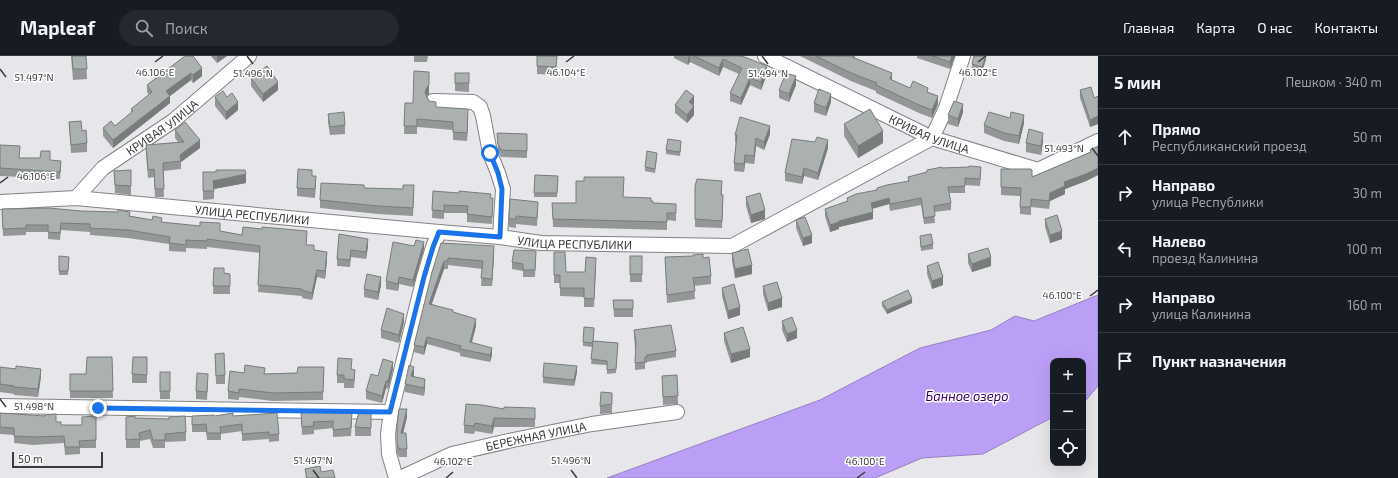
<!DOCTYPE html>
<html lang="ru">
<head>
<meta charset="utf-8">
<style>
	body { margin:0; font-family:"Exo 2",sans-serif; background:#242831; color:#f1f3f6 }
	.controls { position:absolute; right:12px; bottom:12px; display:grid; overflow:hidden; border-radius:8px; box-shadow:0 4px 16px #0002 }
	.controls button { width:36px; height:36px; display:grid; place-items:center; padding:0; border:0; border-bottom:1px solid #363941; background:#171b24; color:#f1f3f6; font:20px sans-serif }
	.scale { position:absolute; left:12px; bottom:10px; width:91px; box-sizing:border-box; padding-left:4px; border:2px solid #3b3a3c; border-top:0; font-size:11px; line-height:14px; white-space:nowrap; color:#3b3a3c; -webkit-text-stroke:3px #fff; paint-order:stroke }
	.stop { position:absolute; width:12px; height:12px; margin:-9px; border:3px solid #1a73e8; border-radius:50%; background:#fff }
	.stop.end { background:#1a73e8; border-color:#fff; box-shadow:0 1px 4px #0008 }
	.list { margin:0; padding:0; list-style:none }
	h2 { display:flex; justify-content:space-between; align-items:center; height:52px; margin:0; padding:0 16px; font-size:17px }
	h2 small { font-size:13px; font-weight:400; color:#9ea1a6 }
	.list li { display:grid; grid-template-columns:26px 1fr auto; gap:12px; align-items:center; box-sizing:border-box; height:56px; padding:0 16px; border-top:1px solid #363941 }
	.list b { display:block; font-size:15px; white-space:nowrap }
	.list p { margin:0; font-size:13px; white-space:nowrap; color:#9ea1a6 }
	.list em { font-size:13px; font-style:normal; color:#9ea1a6 }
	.icon { flex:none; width:22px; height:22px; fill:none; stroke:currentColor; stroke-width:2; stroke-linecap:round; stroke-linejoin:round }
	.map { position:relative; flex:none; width:1098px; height:422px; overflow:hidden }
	header { display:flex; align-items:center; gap:24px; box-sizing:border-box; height:56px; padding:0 20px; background:#171b24; border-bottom:1px solid #363941 }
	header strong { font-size:19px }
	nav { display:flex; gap:22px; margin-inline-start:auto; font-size:14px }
	.search { width:280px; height:36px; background:#242831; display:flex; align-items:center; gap:10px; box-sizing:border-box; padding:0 14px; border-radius:22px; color:#9ea1a6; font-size:15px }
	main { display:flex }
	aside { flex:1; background:#171b24 }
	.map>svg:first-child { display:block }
</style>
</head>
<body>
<header>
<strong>Mapleaf</strong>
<div class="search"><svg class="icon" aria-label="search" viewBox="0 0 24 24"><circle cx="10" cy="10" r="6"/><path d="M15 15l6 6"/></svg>Поиск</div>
<nav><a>Главная</a><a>Карта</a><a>О нас</a><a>Контакты</a></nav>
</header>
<main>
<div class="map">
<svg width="1098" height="422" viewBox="0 0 1098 422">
	<rect width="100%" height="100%" fill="#e7e6eb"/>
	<path fill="#bb9ff7" stroke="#9581bf" d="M1098,239V330L1086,344L1083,346V305H1053V361L983,398L922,402L875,422H607L820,344L920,292L991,274L1015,260L1034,265Z"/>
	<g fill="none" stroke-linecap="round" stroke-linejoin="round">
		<g stroke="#838287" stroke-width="16">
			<g id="minor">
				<path id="s1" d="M765,0L932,82L1038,114L1098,85"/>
				<path d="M433,45L473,46L480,51L483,60L490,97L498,117L503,133L500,181"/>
				<path id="s2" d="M76,142L103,112L173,65L249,0"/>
				<path id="s3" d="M0,146L76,142L439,176L500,181L541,187L732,190L932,82L946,52L963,0"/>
				<path d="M0,350L391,356"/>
				<path d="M396,422L389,398L388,378L391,356L424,221L433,191L439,176"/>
				<path id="s4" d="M400,422L452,398L513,384L592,368L677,356"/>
			</g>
		</g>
		<use href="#minor" stroke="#fff" stroke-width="14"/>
	</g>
	<g fill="#939896">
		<path d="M71,0H86L87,23L73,24Z"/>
		<path d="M185,0L202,20L193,27L191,24L170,40V47L113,92L103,80V72L115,70L131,57V53L149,39L147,36V29Z"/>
		<path d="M211,0H227L217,7Z"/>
		<path d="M414,0H428L427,6H414Z"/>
		<path d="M537,0H557L556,19L537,18Z"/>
		<path d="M674,0H742L767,18L761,34L750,29L741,49L730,45V37L739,18L723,11L719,20L690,6L688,9L674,2Z"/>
		<path d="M800,0H855V2L892,25L910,32L928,36L938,48L932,62L919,57L876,37V35L851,25Z"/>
		<path d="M917,0H955L950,13L917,2Z"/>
		<path d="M986,0V3L982,16L972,12V8Z"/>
		<path d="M455,17H469V36L455,35Z"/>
		<path d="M251,22L278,34L263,46L251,30Z"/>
		<path d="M796,29L789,46L779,42V34Z"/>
		<path d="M1080,34L1094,42L1098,40V68L1090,71L1080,42Z"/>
		<path d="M429,38L426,40L429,45L436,51L468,61L467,85L453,84V74L417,71V78H404L405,47H413Z"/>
		<path d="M215,41L238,54L226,64L215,50Z"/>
		<path d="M831,46L826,60L814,56V47Z"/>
		<path d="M694,48L693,49L694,59L687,67L675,57V49Z"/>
		<path d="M963,56L958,71L948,68V59Z"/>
		<path d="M328,58L345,69V78L330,79L328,66Z"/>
		<path d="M69,66L87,87V96L71,97Z"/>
		<path d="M1024,67L1019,88L1004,85L984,77V69Z"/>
		<path d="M844,68L883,87L858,102L844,80Z"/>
		<path d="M175,74L200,92L181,106V113L163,115L164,141H155L154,121L148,122L146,97V89L178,86L175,82Z"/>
		<path d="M497,77L527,78V102L501,101L498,95Z"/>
		<path d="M770,78L764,94L756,90L754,108L745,107L744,116L734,115V107L736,87L735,86V79Z"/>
		<path d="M1043,85L1041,99L1026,96V87Z"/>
		<path d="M0,89L19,102L50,104L61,113L60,123L0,120Z"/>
		<path d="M681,89L680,100L666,98V94Z"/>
		<path d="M1098,90V119L1086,125L1065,133V138L1050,145L1049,153L1031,151V159L1020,158V140L1001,139V131L1032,121L1090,96V94Z"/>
		<path d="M828,92L818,124L804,120L802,128L785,125V117Z"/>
		<path d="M657,101L655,117L645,115V111Z"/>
		<path d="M942,112L981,118L980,130L965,129V137H949L951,147V154L934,156L935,167L924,168L921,149L890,155L889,148L872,153L873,163L839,171V173L830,176L825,160V153L847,146V142L877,134V132L908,125V121L927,116V114Z"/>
		<path d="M114,115L131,130V139L115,137Z"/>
		<path d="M203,116L246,127L214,133V143L203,144Z"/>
		<path d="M535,119L558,120L557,141H534Z"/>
		<path d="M312,120L316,129L315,142L297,140V132Z"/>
		<path d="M624,129L623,141L651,145L653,147L676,148V165L667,164V174L553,171L552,147H576Z"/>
		<path d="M695,130L722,132V139L723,147L722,172L695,171Z"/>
		<path d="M364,132L414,137L413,160L378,158L320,152V144Z"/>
		<path d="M433,135L491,142L493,150L492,168L467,166V157H444V163L432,162Z"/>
		<path d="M746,141L765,163L751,167L746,150Z"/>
		<path d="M2,153L130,160L162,166L242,179L307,182L306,189L327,204L325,223L317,221L312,244L302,242V240L258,236L260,197L207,191V193L186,192V196L169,195V188L128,182L90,179V176L61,174L60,184L48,183V176H26V179L3,180Z"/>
		<path d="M538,155L537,170L516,168V172L509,171V163Z"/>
		<path d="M1045,163L1062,183L1050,187L1045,171Z"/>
		<path d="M796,164L812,187L803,190L796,172Z"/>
		<path d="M339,178L368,190L366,203L351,201L350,211L337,210V203Z"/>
		<path d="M920,180L933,188V193L921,195L920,184Z"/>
		<path d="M441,187L494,198L492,230H481L482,213L448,209V213H444L432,248L453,256L476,270L472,286L492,299L490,306L460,300V297L427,288L424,299L414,296V289Z"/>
		<path d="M414,190L424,193L413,231L399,228L398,235L386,233V225Z"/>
		<path d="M554,196L566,216H585L596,211L594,251H584V241L560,240V227H554Z"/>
		<path d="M732,197L752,218L735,222L732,205Z"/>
		<path d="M968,198L991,210L972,216L968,207Z"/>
		<path d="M59,200L69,201L68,219H59Z"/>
		<rect x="630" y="200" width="12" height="26"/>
		<path d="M665,201L703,202L711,220V228L694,230L695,243L667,247Z"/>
		<path d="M536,202L535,221H523V215L512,213V206Z"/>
		<path d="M927,210L943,229L932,233L927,218Z"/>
		<path d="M214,212L224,217L230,218V238H213Z"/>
		<path d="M381,229L378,244L364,241V233Z"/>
		<path d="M763,230L782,251L768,255L763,238Z"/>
		<path d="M722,232L740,259L728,263L722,240Z"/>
		<path d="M613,244H633V261H614Z"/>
		<path d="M882,246L912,247L887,258L882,250Z"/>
		<path d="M782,265L797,282L787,286L782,274Z"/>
		<path d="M404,266L399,287L381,282V274Z"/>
		<path d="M634,274L676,295V301L647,306V307H645V313L635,314V292L634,281Z"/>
		<path d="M594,277L593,285L618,287L616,317L607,318V309L591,308L593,291L583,290V286Z"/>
		<path d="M724,277L750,301L731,307L724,285Z"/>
		<path d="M215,298L225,319V328H216Z"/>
		<path d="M112,301L113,342H70V318H86Z"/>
		<path d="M147,301V327H132V318Z"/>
		<path d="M0,311L41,320L38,341L14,339V338L0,336Z"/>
		<path d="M324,311L323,344L273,345L239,341V344L228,343V335L244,317L265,318L297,317Z"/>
		<path d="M351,313L355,322L354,332H344V327H337V319Z"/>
		<path d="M393,313L388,333L386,332L382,347L366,343V335L378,320Z"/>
		<rect x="160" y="316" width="10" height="27"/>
		<path d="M577,316L574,330L543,327V321Z"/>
		<path d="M414,319L413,320L425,331L424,340L405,336V328Z"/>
		<path d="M677,319L678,348L663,349L662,320Z"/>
		<path d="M208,326L207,344L196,343V335Z"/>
		<path d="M612,345V357L600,358V350Z"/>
		<path d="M535,352V371H494L492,378L475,375L474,378L464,377V369L504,353Z"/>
		<path d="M301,356L352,364L351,380L333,381V372L314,374V378L302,379Z"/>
		<path d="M371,356V380H355V371Z"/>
		<path d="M0,357L56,366L61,369H82L96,360V392H80V398L65,399L64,387L33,389L14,387V379L0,378Z"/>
		<path d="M192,360H233L279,378V385L269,386V383L242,385V375L221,378V384H207L206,376H192Z"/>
		<path d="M126,361L135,362L186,376V385L165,386V392H153L150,383L140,385V392H126Z"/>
		<path d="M407,361L403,377L407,393V401H399L397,397V370Z"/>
		<path d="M305,413L321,416L335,422H306Z"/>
	</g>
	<g fill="#787c7a">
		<path d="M217,0H227L217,7Z"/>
		<path d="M689,0H690V6L688,9V2Z"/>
		<path d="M952,0H955L950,13V6Z"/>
		<path d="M986,0V3L982,16V11Z"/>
		<path d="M723,3V11L719,20V12Z"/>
		<path d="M767,10V18L761,34V26Z"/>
		<path d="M202,12V20L193,27V19Z"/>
		<path d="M429,16V38L426,41L425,37Z"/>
		<path d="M191,17V24L170,40V47L113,92V84L166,35Z"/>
		<path d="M892,17V25L890,23Z"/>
		<path d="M796,20V29L789,46V38Z"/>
		<path d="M750,22V29L741,49V42Z"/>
		<path d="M278,26V34L263,46V38Z"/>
		<path d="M831,38V46L826,60V52Z"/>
		<path d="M694,40V48L689,54V46Z"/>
		<path d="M938,40V48L932,62V54Z"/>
		<path d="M238,46V54L226,64V56Z"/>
		<path d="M963,48V56L958,71V63Z"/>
		<path d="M694,50V59L687,67V59Z"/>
		<path d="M468,53V61L467,85V77Z"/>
		<path d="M1024,59V67L1019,88V80Z"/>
		<path d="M1098,60V68L1090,71V64Z"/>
		<path d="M770,70V78L764,94V86Z"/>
		<path d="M883,75V87L858,102V90Z"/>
		<path d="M1043,77V85L1041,99V90Z"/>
		<path d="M756,82V90L754,108V100Z"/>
		<path d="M200,84V92L181,106L180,99Z"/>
		<path d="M828,84V92L818,124V117Z"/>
		<path d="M745,99V107L744,116V108Z"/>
		<path d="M804,112V120L802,128V121Z"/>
		<path d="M1098,112V119L1086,125L1065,133V138L1050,145L1049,153L1050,137L1064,126Z"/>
		<path d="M246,118V127L213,133V125Z"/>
		<path d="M889,142V148L871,153V147Z"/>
		<path d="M765,154V163L751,167V159Z"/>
		<path d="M873,156V163L839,171V173L830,176V169L839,165Z"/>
		<path d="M1062,175V183L1050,187V179Z"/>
		<path d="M812,179V187L803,190V182Z"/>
		<path d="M368,183V190L366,203V196Z"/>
		<path d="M424,186V193L413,231V224Z"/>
		<path d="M494,190V198L492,230V223Z"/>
		<path d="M327,196V204L325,223V215Z"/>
		<path d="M991,201V210L972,216V208Z"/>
		<path d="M444,205V213L429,255V248Z"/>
		<path d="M752,209V218L735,222V213Z"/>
		<path d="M317,214V221L312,244V237Z"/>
		<path d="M381,221V229L378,244V236Z"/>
		<path d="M399,221V228L398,235V228Z"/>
		<path d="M943,221V229L932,233V225Z"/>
		<path d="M782,242V251L768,255V247Z"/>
		<path d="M912,243V247L887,258V254Z"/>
		<path d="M740,251V259L728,263V255Z"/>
		<path d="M404,258V266L399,287V279Z"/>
		<path d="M476,263V270L470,293V286Z"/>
		<path d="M797,274V282L787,286V278Z"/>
		<path d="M427,281V288L424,299V291Z"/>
		<path d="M492,292V299L490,306V299Z"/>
		<path d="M750,293V301L731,307V298Z"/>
		<path d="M393,306V313L388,333V325Z"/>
		<path d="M577,310V316L574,330V324Z"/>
		<path d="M414,311V319L411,328V320Z"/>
		<path d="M41,313V320L38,341V333Z"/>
		<path d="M425,323V331L424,340V332Z"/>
		<path d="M386,325V332L382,347V340Z"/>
		<path d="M407,353V361L401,386V377Z"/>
		<path d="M494,362V371L492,378V370Z"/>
	</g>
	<g fill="#abb1af" stroke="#787c7a">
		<path d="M72,0H86L87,13H73Z"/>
		<path d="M185,0H193L202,12L193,19L191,17L166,35L170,40L113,84L103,72L111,65L115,70L133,55L131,53L152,36L147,29Z"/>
		<path d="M537,0H557L556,11L537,10Z"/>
		<path d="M694,0H742L767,10L761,26L750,22L741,42L730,37L742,12L723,3L719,12Z"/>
		<path d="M816,0H853L852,1L892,17L890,23L910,32L913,25L928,32L927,36L938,40L932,54L919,49L876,29L877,27L851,17Z"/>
		<path d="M932,0H952L950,6Z"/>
		<path d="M974,0H986L982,11L972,8Z"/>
		<path d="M267,10L278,26L263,38L251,22Z"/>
		<path d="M414,15L429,16V29L426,33L425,37L429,45L436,46V51L468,53L467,77L453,76V66L417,63V70H404L405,47H413Z"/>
		<rect x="455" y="17" width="14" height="10"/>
		<path d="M786,17L796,20L789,38L779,34Z"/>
		<path d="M1091,31L1094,42L1098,40V60L1090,64L1080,34Z"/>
		<path d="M819,33L831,38L826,52L814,47Z"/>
		<path d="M686,34L694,40L689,46L694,50L687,59L675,49Z"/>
		<path d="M223,35L227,41L232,37L238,46L226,56L215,41Z"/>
		<path d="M954,45L963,48L958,63L948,59Z"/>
		<path d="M870,53L883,75L858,90L844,68Z"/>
		<path d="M344,56L345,69L330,71L328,58Z"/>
		<path d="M989,56L1010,62L1011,56L1024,59L1019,80L1004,77L984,69Z"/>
		<path d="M740,61L770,70L764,86L756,82L754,100L745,99L744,108L734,107L737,79H735Z"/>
		<path d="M81,65L82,75L86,74L87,87L71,89L69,66Z"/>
		<path d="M185,66L200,84L180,99L181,105L163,107L164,133H155L154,113L148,114L146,89L184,86L175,74Z"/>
		<path d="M1029,73L1043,77L1041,90L1026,87Z"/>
		<path d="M497,77L527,78V95L501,94L498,88Z"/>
		<path d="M817,81L828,84L818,117L804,112L802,121L785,117L792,83L815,86Z"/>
		<path d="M668,83L681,85L680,96L666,94Z"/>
		<path d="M0,89L20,90L19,102H40L41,95H50V104L61,105L60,116L0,112Z"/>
		<path d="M1098,90V112L1086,118L1064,126L1065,130L1050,137L1049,145L1031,143V151H1020L1021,132L1001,131V113H1031L1032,114V121L1091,96L1090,94Z"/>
		<path d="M647,95L657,97L655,113L645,111Z"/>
		<path d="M969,110L981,111L980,123L965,122V130L948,131L951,147L934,150L935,160L924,162L921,142L890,148L889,142L871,147L873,156L839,165V166L830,169L825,153L848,145L847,142L856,138L877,134V132L887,129L909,125L908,121L927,116V114L942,111V112L969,111Z"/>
		<path d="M298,113L312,114V120H316L315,133L297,132Z"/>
		<path d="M131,114V130L115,129L114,115Z"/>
		<path d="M216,114H245L246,118L213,125L214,135H203V116H216Z"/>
		<path d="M535,119L558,120L557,137H534Z"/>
		<path d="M584,121H624L623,141L651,142V145H653V147L676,148V157H667V166L553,163L552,147H576V125H584Z"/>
		<path d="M697,123L722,125L721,139H723L722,165L695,163V130Z"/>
		<path d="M321,127L364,129V132L403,133V129H414L413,152L378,150L320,144Z"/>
		<path d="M433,135L459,137V135L469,136L491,138L490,142H493L492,161L467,158L468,150L444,149V155L432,154Z"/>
		<path d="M760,137L765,154L751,159L746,141Z"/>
		<path d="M510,143L538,146L537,162L516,160V163H509Z"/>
		<path d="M49,152L81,155L118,156V154L130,156L129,160L152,164L153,160L162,162L161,166L200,170V166L220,167V175L242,179L243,171L262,173V171L307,175L306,189H314V194L327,196L325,215L317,214L312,237L302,234V233L258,229L260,190L207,183V185L186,184V189L169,187L170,181L128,174L90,172V168L61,167L60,177L48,176V169H26V172L3,173L2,153Z"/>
		<path d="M1057,159L1062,175L1050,179L1045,163Z"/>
		<path d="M805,161L812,179L803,182L796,164Z"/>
		<path d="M339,178L368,183L366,196L351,194L350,204L337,203Z"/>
		<path d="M931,178L933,188L921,191L920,180Z"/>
		<path d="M416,184L424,186L413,224L399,221L398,228L386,225L393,186L414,190Z"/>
		<path d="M441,187L494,190L492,223L481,222L483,205L448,202V205H444L429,248L453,254V256L476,263L470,286L492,292L490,299L460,293L461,290L427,281L424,291L414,289L432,216Z"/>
		<path d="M988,192L991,201L972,208L968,198Z"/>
		<path d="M748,193L752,209L735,213L732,197Z"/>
		<path d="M514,194L536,195L535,214H523V208L512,206Z"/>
		<path d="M554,196H565L566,216H585L586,201L596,202L594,243L584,242V232H560V219H554Z"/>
		<path d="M703,198V202L709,201L711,220L693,222L695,235L667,239L665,201L693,200V199Z"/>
		<path d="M59,200L69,201L68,215H59Z"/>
		<rect x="630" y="200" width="12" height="18"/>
		<path d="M938,206L943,221L932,225L927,210Z"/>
		<path d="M214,212H224V217L230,218V230H213Z"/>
		<path d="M367,218L381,221L378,236L364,233Z"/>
		<path d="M777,226L782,242L768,247L763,230Z"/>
		<path d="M734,228L740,251L728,255L722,232Z"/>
		<path d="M908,234L912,243L887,254L882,246Z"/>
		<path d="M613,244H633V253H614Z"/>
		<path d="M387,252L404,258L399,279L381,274Z"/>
		<path d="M792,261L797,274L787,278L782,265Z"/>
		<path d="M671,269L676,295L647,299V301H645V306L635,307L636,286L634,274Z"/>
		<path d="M584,271L594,272L593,287L583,286Z"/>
		<path d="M743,271L750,293L731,298L724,277Z"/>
		<path d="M593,285L618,287L616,313L607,314V305L591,303Z"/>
		<path d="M224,297L225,319L216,320L215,298Z"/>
		<path d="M87,301H112L113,335H70V318H86Z"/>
		<path d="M133,301H147V319L132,318Z"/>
		<path d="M338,302L352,303L351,313L355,314L354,324L344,323V319H337Z"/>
		<path d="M383,303L393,306L388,325H386L382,340L366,335L371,318L378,320Z"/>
		<path d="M544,307L577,310L574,324L543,321Z"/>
		<path d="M245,309L265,312L264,318L297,317L298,311H324L323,336L273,337L239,333V337L228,335L230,315L244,317Z"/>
		<path d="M409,309L414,311L411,320L425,323L424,332L405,328Z"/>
		<path d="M16,310L41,313L38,333L14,331V330L0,328V311L16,313Z"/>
		<rect x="160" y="316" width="10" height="19"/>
		<path d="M197,317L208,318L207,336L196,335Z"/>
		<path d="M677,319L678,340L663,341L662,320Z"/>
		<path d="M601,336L612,337V348L600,350Z"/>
		<path d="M466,348L482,349L504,353V351L535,352V363L494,362L492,370L475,367L474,370L464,369Z"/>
		<path d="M399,353H407L401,377H406L407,393H399L397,388V370Z"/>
		<path d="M301,356H352L351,372L333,374V365L313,366L314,370L302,371Z"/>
		<path d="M359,356H371V372L355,371Z"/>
		<path d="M0,357L45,360V359L56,358V366H61V369H82V361L96,360V384L79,385L80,391H65L64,380L33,381L14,380V372L0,371Z"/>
		<path d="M233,357V360L277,357L279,378L269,379V376L242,378V368L220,371L221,377H207L206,368L192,369V360L214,359L215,360Z"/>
		<path d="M135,360V362L169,363V361L185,360L186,376L165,378V384H153L150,374L139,377L140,383L126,384V361Z"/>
		<path d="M320,410L321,416L333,414L335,422H307L305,413Z"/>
	</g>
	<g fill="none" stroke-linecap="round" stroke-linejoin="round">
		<path stroke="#1a73e8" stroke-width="5" d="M98,352L390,356L424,221L433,191L439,176L500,181L502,133L498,117L490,97"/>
	</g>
	<path fill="none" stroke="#3b3a3c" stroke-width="1.5" d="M247,0L253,8M762,0L768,8M155,6L163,0M566,6L574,0M978,6L986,0M0,13L6,21M1092,92L1098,100M0,127L8,121M1090,240L1098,234M0,343L6,351M313,414L319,422M571,414L577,422M446,422L453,416M857,422L865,416"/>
	<g text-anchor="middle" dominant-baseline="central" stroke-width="3" stroke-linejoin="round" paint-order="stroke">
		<g font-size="12" fill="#3b3a3c" stroke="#fff">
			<text stroke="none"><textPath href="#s2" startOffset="112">КРИВАЯ УЛИЦА</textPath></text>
			<text stroke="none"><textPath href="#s1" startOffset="182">КРИВАЯ УЛИЦА</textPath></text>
			<text stroke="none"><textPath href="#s3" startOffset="253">УЛИЦА РЕСПУБЛИКИ</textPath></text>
			<text stroke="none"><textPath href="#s3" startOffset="577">УЛИЦА РЕСПУБЛИКИ</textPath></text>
			<text stroke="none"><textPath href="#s4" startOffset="143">БЕРЕЖНАЯ УЛИЦА</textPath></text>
		</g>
		<g font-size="13" font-style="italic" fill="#3a026e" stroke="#fff">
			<text x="967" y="340">Банное озеро</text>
		</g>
	</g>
	<g font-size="10" text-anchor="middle" fill="#3b3a3c" stroke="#fff" stroke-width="3" stroke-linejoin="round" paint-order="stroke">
		<text x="566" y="20">46.104°E</text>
		<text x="978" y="20">46.102°E</text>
		<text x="155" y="20">46.106°E</text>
		<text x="253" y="21">51.496°N</text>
		<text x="768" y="21">51.494°N</text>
		<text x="34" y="25">51.497°N</text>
		<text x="1064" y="96">51.493°N</text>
		<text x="36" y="124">46.106°E</text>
		<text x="1062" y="243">46.100°E</text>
		<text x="34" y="354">51.498°N</text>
		<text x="313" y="408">51.497°N</text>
		<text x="571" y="408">51.496°N</text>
		<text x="453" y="409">46.102°E</text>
		<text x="865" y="409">46.100°E</text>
	</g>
</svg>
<div class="controls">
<button>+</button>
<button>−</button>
<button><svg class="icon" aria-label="locate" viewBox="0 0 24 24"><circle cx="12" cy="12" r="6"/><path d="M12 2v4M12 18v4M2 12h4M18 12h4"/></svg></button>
</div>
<div class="scale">50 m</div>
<div class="stop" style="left:490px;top:97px"></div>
<div class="stop end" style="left:98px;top:352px"></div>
</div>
<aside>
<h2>5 мин<small>Пешком · 340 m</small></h2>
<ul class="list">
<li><svg class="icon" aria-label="ahead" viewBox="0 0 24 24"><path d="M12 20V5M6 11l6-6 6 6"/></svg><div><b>Прямо</b><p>Республиканский проезд</p></div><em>50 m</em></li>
<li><svg class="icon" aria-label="right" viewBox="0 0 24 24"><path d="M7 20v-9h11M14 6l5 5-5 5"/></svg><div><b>Направо</b><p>улица Республики</p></div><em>30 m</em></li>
<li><svg class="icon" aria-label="left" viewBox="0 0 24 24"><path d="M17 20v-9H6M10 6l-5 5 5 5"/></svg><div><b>Налево</b><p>проезд Калинина</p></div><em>100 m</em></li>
<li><svg class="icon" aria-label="right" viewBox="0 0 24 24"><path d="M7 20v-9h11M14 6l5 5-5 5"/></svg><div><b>Направо</b><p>улица Калинина</p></div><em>160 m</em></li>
<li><svg class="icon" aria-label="arrive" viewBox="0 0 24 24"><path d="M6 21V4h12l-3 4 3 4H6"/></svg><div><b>Пункт назначения</b></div></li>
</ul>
</aside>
</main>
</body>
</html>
